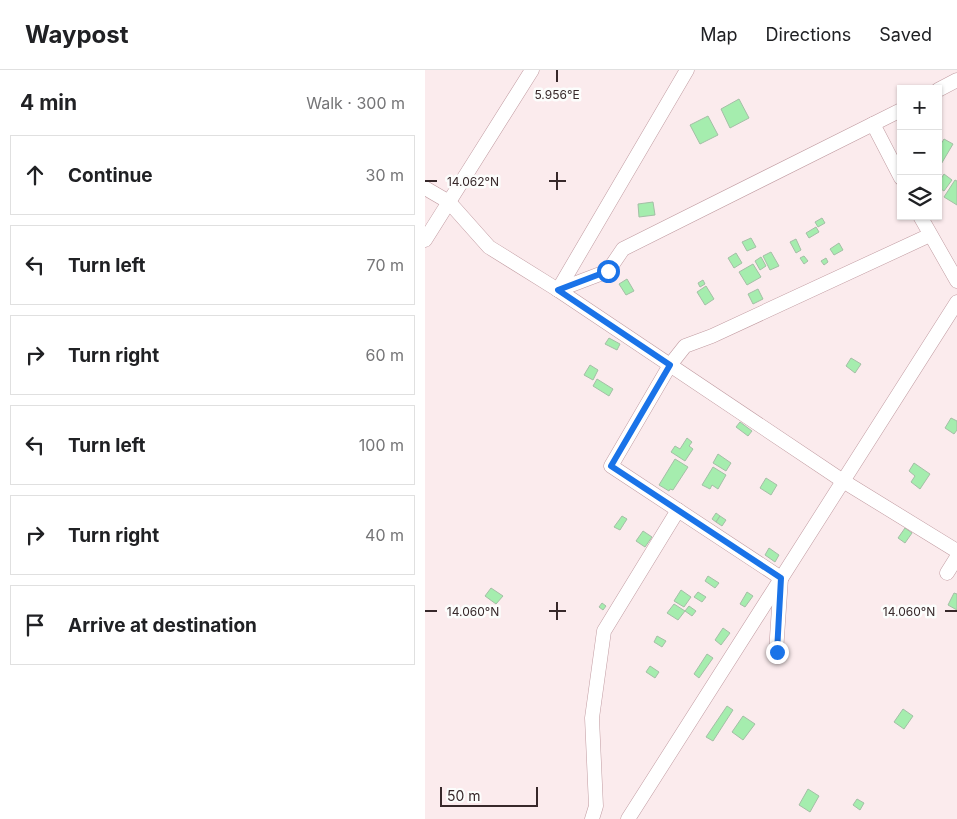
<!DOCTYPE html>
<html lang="en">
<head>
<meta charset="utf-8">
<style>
	body { margin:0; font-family:Inter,sans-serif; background:#f6f6f6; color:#202124 }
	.controls { position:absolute; right:15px; top:15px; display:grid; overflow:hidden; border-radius:0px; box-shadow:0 1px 4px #0004 }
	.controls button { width:45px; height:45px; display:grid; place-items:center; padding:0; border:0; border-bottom:1px solid #e0e0e0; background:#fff; color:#202124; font:25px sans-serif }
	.scale { position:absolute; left:15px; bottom:12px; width:98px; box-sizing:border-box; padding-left:5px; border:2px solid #37282a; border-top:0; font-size:14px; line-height:18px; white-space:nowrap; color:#37282a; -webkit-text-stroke:4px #fcfdfc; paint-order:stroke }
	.stop { position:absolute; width:15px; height:15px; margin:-11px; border:4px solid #1a73e8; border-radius:50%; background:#fff }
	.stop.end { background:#1a73e8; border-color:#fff; box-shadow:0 1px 5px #0008 }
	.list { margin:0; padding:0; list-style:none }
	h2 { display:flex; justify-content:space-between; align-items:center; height:65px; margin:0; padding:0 20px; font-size:21px }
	h2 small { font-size:16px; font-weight:400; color:#757577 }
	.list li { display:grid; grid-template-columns:32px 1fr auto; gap:15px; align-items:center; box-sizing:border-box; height:80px; margin:0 10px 10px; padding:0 10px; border:1px solid #e0e0e0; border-radius:0px }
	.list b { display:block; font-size:19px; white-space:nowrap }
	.list em { font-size:16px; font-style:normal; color:#757577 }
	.icon { flex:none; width:28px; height:28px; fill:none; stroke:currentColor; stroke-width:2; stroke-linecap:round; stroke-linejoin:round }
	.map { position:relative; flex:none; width:532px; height:749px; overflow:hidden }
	header { display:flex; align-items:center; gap:30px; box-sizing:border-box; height:70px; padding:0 25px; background:#fff; border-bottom:1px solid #e0e0e0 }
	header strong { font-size:24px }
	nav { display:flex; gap:28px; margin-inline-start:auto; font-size:18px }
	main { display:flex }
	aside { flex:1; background:#fff }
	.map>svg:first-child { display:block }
</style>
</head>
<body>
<header>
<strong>Waypost</strong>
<nav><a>Map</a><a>Directions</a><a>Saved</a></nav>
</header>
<main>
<aside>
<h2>4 min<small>Walk · 300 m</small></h2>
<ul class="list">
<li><svg class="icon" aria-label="ahead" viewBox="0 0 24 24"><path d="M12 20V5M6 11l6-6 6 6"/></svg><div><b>Continue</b></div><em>30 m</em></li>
<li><svg class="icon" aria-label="left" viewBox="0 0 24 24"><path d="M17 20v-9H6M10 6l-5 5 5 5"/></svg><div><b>Turn left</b></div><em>70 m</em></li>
<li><svg class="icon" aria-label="right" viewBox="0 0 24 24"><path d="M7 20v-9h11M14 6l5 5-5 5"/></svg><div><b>Turn right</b></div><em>60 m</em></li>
<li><svg class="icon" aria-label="left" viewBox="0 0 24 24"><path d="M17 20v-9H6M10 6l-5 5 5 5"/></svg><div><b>Turn left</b></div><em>100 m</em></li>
<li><svg class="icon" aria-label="right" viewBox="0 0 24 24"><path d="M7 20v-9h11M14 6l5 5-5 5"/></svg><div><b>Turn right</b></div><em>40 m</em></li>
<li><svg class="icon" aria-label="arrive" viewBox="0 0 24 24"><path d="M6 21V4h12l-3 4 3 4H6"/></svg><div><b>Arrive at destination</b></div></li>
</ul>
</aside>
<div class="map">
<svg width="532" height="749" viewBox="0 0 532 749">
	<rect width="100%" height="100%" fill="#fbebed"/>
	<g fill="#a5edae" stroke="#a4bfa6">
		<path d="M314,29L324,48L305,58L296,39Z"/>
		<path d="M283,46L293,65L275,74L265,55Z"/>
		<path d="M519,69L528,74L515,96L513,95V79Z"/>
		<path d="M519,104L527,110L519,121L513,117V113Z"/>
		<path d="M530,110L532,111V135L519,127Z"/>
		<path d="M228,132L230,145L214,147L213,134Z"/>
		<path d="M397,148L400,153L393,157L390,152Z"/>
		<path d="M391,157L394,162L384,168L381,163Z"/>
		<path d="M326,168L331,177L322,181L317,172Z"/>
		<path d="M371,169L376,180L371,183L365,172Z"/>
		<path d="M414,173L418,180L409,185L405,179Z"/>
		<path d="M346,182L354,196L345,200L338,186Z"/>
		<path d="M311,183L317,193L309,198L303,188Z"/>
		<path d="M379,186L383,191L379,194L375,188Z"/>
		<path d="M336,187L341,196L335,200L330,191Z"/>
		<path d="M401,188L403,192L399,195L396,191Z"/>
		<path d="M328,194L336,207L322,215L314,202Z"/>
		<path d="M202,209L209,221L201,225L194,214Z"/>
		<path d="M278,210L280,214L275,217L273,213Z"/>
		<path d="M281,216L289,229L280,235L272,222Z"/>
		<path d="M333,219L338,229L328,234L323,224Z"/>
		<path d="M184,268L195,274L192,280L180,274Z"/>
		<path d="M426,288L436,294L430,303L421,296Z"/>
		<path d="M165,295L173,300L168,310L159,305Z"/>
		<path d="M172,309L188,319L184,326L168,316Z"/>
		<path d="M526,348L532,351V360L529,364L520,358Z"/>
		<path d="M315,352L327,361L323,366L311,357Z"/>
		<path d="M262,368L267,372L264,376L268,379L260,391L246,382L250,376L255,379Z"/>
		<path d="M293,384L306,393L301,401L288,393Z"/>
		<path d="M250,389L263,397L248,420L245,419L244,421L234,415Z"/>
		<path d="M489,393L505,404L495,419L486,412L490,406L484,401Z"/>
		<path d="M288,397L301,405L293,419L287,415L285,419L277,415Z"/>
		<path d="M341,408L352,415L346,425L335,418Z"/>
		<path d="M291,443L295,446L291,452L287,449Z"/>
		<path d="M197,446L202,449L195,460L189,457Z"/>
		<path d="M295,446L301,450L297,456L291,452Z"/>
		<path d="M480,458L487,463L480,473L473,468Z"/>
		<path d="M218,461L227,467L220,477L211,471Z"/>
		<path d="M344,478L354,485L350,492L340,485Z"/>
		<path d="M283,506L294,513L290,518L280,511Z"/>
		<path d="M66,518L78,526L71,534L60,526Z"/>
		<path d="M256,520L266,527L259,537L249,531Z"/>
		<path d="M273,522L281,527L277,532L269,527Z"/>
		<path d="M322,522L328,526L320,537L315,534Z"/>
		<path d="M529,523L532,524V540L523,535Z"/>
		<path d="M177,533L181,536L178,540L174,537Z"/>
		<path d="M249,534L260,541L253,550L242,543Z"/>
		<path d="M264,536L271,541L267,546L260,541Z"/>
		<path d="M298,558L305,563L296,575L290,570Z"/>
		<path d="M232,566L241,571L237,577L229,572Z"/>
		<path d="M282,584L288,588L274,608L269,604Z"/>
		<path d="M225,596L234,602L230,608L221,602Z"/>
		<path d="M302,636L308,640L288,671L281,667Z"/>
		<path d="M478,639L488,646L479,659L469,652Z"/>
		<path d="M318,646L330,654L318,670L307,662Z"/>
		<path d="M383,719L394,726L385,742L374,735Z"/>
		<path d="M432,729L439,733L435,740L428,735Z"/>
	</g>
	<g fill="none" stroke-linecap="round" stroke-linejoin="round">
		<g stroke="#c19ba1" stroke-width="15">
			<g id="street">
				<path d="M513,20L532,10"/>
				<path d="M448,54L476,108"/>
				<path d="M0,118L24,132L64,177L133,220L418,411L532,481"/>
				<path d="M495,146L532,211"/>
				<path d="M0,170L107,0"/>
				<path d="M133,220L183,201L198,179L476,40"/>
				<path d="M133,220L262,0"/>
				<path d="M522,503L532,487"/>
				<path d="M351,582L356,508L186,396L245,295L260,276L287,266L505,165"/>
				<path d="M167,749L171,736L167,648L179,561L253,440"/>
				<path d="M203,749L532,232"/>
			</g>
		</g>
		<use href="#street" stroke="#fff" stroke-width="14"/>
	</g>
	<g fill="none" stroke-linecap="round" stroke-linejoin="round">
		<path stroke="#1a73e8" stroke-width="6" d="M183,201L133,220L245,295L186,396L356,508L352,582"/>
	</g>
	<path fill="none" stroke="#37282a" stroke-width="2" d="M132,0V12M132,102V120M0,111H12M124,111H141M132,532V550M0,541H12M124,541H141M520,541H532"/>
	<g font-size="12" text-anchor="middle" fill="#37282a" stroke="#fcfdfc" stroke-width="5" stroke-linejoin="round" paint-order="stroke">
		<text x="132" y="29">5.956°E</text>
		<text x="48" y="116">14.062°N</text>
		<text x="48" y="546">14.060°N</text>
		<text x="484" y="546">14.060°N</text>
	</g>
</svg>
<div class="controls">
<button>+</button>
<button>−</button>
<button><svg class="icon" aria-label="layers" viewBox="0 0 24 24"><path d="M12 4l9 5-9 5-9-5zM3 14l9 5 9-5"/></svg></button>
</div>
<div class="scale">50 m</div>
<div class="stop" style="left:183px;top:201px"></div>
<div class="stop end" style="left:352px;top:582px"></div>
</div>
</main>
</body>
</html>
